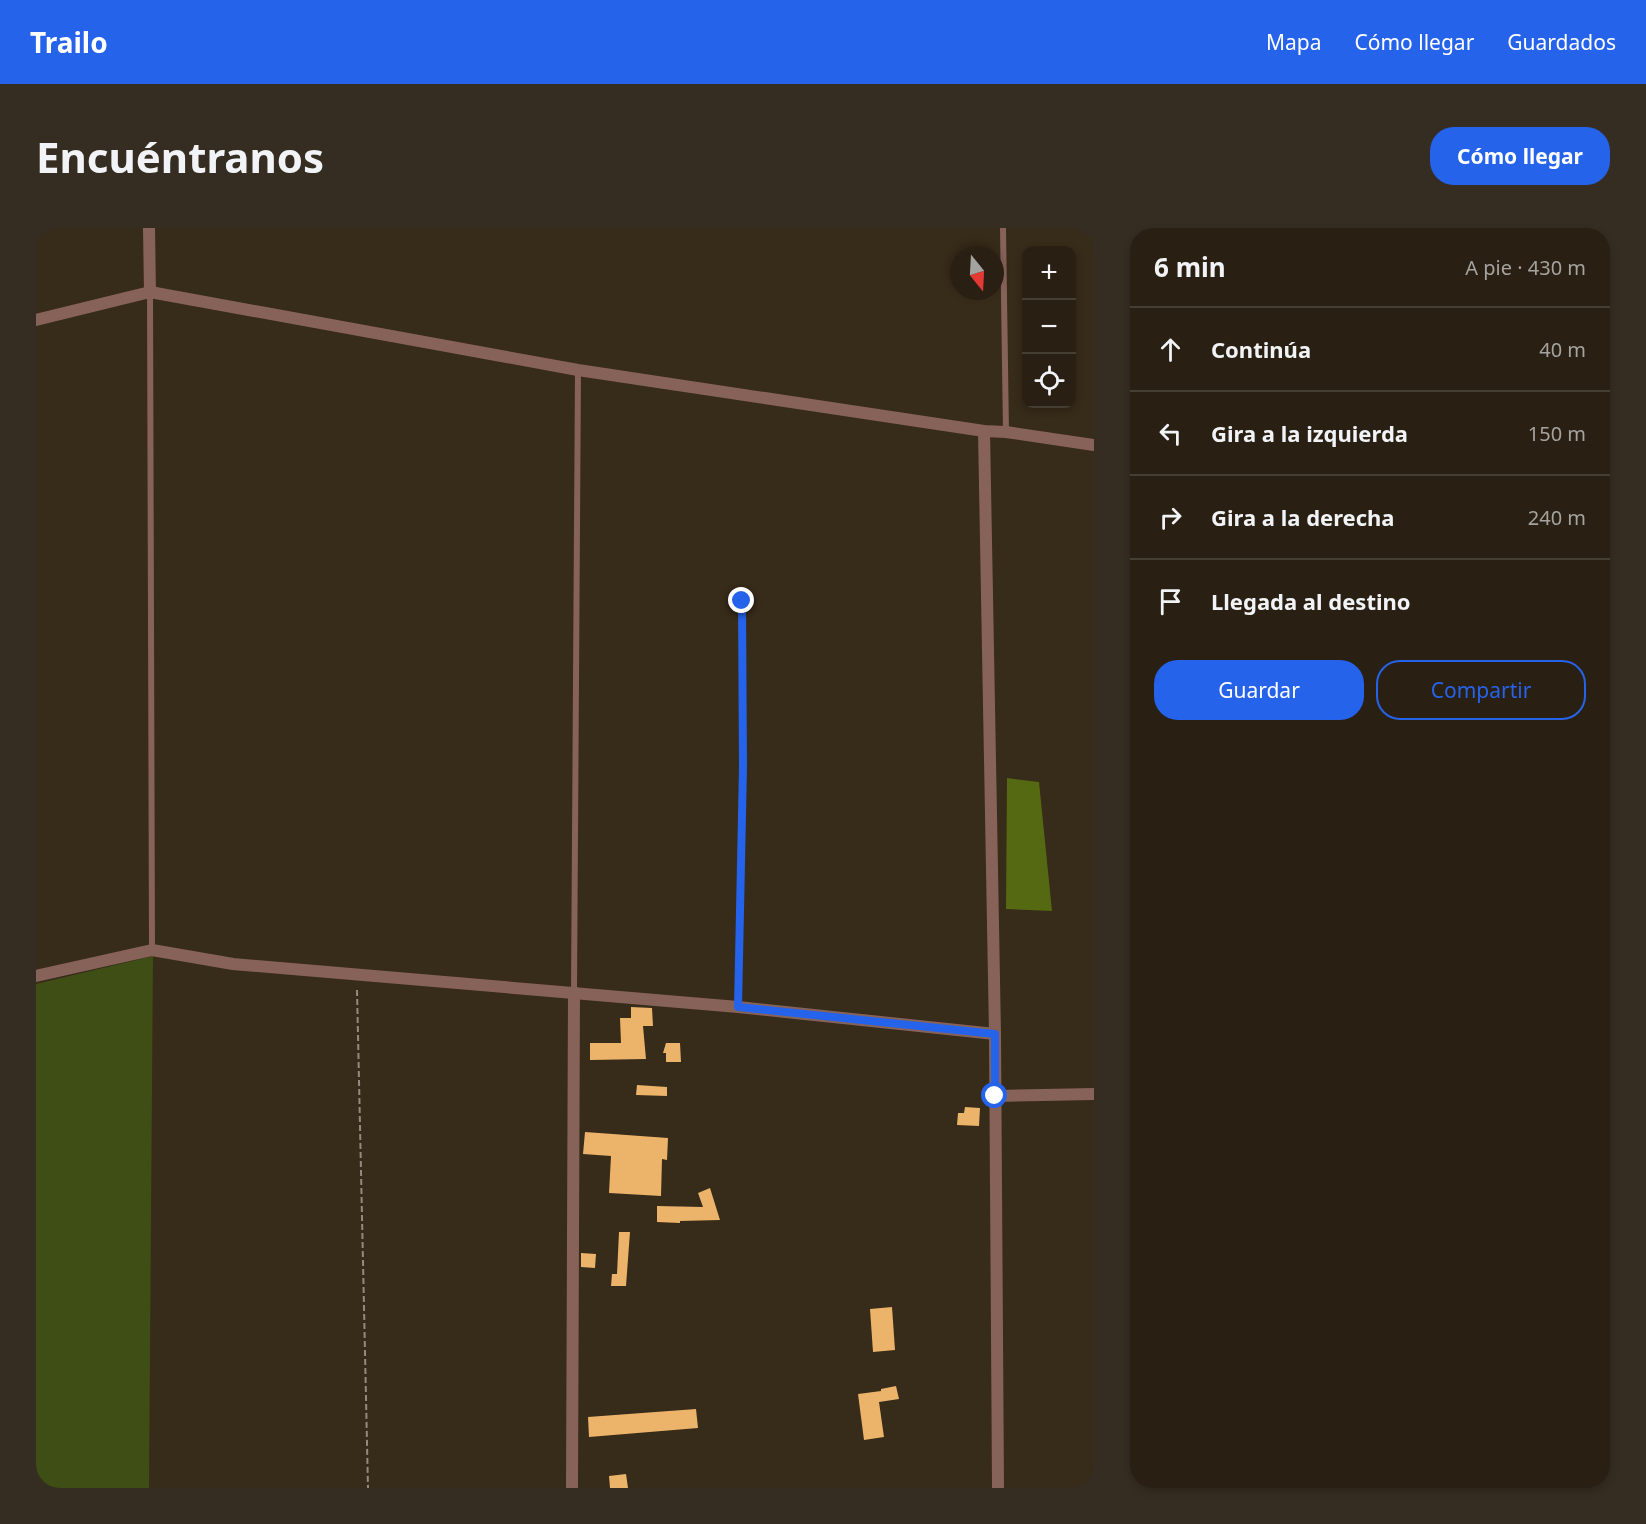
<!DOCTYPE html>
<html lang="es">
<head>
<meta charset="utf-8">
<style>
	body { margin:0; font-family:"Noto Sans",sans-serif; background:#352d21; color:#f1f3f6 }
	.controls { position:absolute; right:18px; top:18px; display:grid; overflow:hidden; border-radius:12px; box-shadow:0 3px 9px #0003 }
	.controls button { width:54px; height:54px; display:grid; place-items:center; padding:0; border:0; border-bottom:2px solid #453e33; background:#292013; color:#f1f3f6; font:30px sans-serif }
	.compass { position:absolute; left:914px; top:18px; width:54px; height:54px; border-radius:50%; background:#292013; box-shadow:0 3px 9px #0003; rotate:162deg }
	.stop { position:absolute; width:18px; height:18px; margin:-14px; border:4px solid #2563eb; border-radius:50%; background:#fff }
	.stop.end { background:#2563eb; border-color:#fff; box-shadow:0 2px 6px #0008 }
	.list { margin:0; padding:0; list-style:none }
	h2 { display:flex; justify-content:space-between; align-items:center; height:78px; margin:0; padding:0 24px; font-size:26px }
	h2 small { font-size:20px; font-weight:400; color:#a5a3a0 }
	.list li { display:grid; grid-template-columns:39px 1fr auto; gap:18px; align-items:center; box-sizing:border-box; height:84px; padding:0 24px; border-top:2px solid #453e33 }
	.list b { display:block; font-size:22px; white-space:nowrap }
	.list em { font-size:20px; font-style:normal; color:#a5a3a0 }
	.actions { display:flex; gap:12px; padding:18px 24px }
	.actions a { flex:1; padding:14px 0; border:2px solid #2563eb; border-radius:24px; text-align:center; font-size:21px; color:#2563eb }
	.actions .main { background:#2563eb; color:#fff }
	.icon { flex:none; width:33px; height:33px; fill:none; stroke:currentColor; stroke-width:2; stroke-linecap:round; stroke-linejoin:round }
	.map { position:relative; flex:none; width:1058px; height:1260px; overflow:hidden; border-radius:24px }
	header { display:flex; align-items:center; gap:36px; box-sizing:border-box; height:84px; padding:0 30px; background:#2563eb; color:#fff }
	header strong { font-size:28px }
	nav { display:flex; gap:33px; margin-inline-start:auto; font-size:21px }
	.intro { display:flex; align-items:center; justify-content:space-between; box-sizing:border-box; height:144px; padding:0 36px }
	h1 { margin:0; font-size:42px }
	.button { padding:15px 27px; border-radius:24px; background:#2563eb; color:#fff; font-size:21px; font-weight:700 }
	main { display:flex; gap:36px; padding:0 36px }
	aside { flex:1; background:#292013; border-radius:24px; box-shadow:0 3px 9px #0003 }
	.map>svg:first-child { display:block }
</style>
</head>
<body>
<header>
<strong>Trailo</strong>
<nav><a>Mapa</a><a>Cómo llegar</a><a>Guardados</a></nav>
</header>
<div class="intro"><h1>Encuéntranos</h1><a class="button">Cómo llegar</a></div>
<main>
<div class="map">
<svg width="1058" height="1260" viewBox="0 0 1058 1260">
	<rect width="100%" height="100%" fill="#372b19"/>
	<path fill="#3f4e15" d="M117,728L113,1260H0V756Z"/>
	<path fill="#546911" d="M971,550L1003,554L1016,683L970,681Z"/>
	<g fill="#ebb46a">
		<path d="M595,779L616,780L617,798H607L610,831L554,832V815H585L584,790H595Z"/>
		<path d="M630,815H644L645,834H630V825H627Z"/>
		<path d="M601,857L631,859V868L600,867Z"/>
		<path d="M929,879L944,880L943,898L921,897L922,885H928Z"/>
		<path d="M549,904L632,910L631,932L626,931L625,968L573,965L575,928L547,926Z"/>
		<path d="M674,960L684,992L644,993V995L621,994V978L667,979L662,965Z"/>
		<path d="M583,1004H594L590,1058H575L576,1046H581Z"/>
		<path d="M545,1025L560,1026L559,1040L545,1039Z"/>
		<path d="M856,1079L859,1122L837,1124L834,1081Z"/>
		<path d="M860,1158L863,1171L843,1174L848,1209L828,1212L822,1166L845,1163V1161Z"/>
		<path d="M660,1181L662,1200L553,1209L552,1189Z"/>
		<path d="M590,1246L592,1260H574L573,1248Z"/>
	</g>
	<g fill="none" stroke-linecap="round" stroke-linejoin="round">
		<path stroke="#958b7c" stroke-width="2" stroke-dasharray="6 3" stroke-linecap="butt" d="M321,762L332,1260"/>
		<g stroke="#876259" stroke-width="6">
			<path d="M967,0L970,204"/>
			<path d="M114,64L116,722"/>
			<path d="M538,764L542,142"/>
			<path d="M702,779L707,539L706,373"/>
		</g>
		<g stroke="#876259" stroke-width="12">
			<path d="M113,0L114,64"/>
			<path d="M0,92L114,64L542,142L948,203L970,204L1058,217"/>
			<path d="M948,203L959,806L962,1260"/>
			<path d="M0,748L116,722L197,736L702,779L959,806"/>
			<path d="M959,868L1058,866"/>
			<path d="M536,1260L538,764"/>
		</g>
	</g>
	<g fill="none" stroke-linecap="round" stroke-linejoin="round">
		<path stroke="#2563eb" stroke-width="8" d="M706,373L707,539L702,779L959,806V868"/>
	</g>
</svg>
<div class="controls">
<button>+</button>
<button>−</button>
<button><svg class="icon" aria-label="locate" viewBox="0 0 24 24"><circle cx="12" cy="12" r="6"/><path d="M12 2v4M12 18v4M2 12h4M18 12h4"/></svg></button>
</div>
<svg class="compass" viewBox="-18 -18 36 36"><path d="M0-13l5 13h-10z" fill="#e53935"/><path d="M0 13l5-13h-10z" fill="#a5a3a0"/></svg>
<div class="stop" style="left:959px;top:868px"></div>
<div class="stop end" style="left:706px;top:373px"></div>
</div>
<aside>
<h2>6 min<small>A pie · 430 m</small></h2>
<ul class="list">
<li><svg class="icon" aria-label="ahead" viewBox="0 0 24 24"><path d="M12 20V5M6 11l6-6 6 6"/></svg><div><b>Continúa</b></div><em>40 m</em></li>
<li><svg class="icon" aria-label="left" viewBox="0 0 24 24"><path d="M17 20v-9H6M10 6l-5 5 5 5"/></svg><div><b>Gira a la izquierda</b></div><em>150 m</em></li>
<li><svg class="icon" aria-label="right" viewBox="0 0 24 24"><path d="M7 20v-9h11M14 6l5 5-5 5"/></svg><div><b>Gira a la derecha</b></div><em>240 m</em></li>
<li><svg class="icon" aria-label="arrive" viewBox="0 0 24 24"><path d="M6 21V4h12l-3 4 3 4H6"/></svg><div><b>Llegada al destino</b></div></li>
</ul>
<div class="actions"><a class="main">Guardar</a><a>Compartir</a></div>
</aside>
</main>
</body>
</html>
